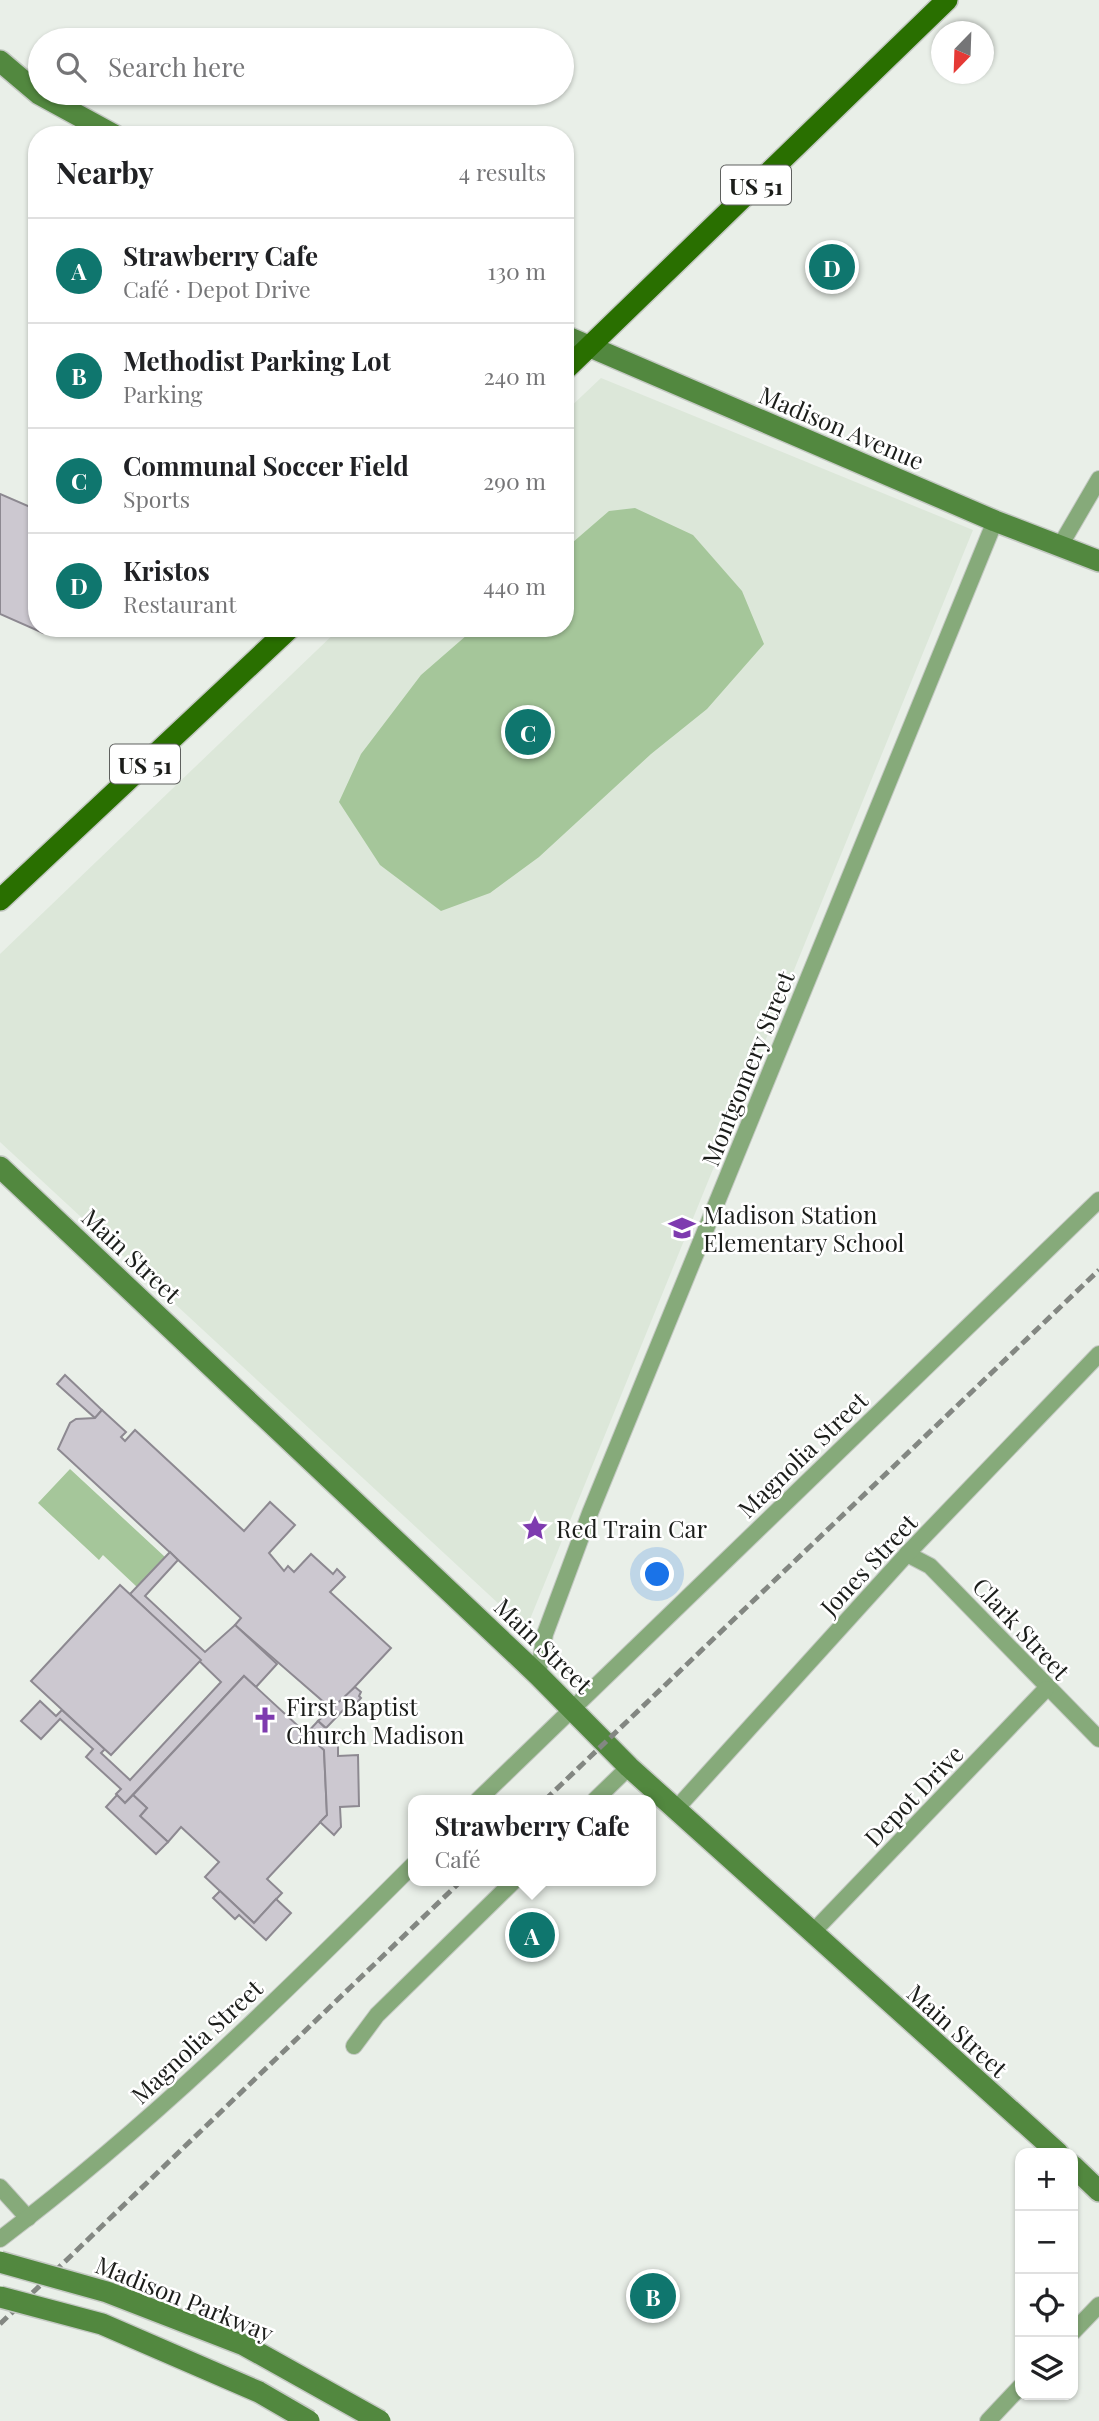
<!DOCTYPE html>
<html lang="en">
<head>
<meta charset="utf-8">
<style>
	body { margin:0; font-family:"Playfair Display",serif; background:#f2f2f2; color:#202124 }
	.controls { position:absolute; right:21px; bottom:21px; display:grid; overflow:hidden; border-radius:14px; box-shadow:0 2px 5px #0004 }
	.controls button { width:63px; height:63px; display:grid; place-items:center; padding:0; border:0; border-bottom:2px solid #e0e0e0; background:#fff; color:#202124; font:35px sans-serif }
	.compass { position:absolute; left:931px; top:21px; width:63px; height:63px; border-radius:50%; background:#fff; box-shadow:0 2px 5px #0004; rotate:203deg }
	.you { position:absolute; left:658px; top:1575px; width:24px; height:24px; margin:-18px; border:5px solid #fff; border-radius:50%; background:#1a73e8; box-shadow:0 0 0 10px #1a73e833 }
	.badge { display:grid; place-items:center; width:46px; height:46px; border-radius:50%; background:#0f766e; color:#fff; font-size:23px; font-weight:700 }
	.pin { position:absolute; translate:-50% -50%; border:4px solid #fff; box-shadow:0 2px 7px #0006 }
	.popup { position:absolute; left:408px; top:1795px; width:248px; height:91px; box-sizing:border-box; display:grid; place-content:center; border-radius:14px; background:#fff; filter:drop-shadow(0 2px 5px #0005); font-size:23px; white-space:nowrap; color:#757577 }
	.popup b { font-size:26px; color:#202124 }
	.popup::after { content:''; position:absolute; left:50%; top:100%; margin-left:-14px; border:14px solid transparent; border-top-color:#fff }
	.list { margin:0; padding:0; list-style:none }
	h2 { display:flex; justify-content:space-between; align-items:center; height:91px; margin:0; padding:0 28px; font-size:30px }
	h2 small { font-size:23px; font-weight:400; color:#757577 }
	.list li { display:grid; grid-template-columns:46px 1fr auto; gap:21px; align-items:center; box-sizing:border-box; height:105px; padding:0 28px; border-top:2px solid #e0e0e0 }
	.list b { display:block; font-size:26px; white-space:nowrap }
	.list p { margin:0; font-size:23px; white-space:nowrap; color:#757577 }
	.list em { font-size:23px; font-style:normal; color:#757577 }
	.icon { flex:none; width:38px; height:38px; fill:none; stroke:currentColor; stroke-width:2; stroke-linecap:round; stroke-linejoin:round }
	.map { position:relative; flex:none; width:1099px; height:2421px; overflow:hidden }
	.search { position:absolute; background:#fff; box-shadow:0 2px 5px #0004; left:28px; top:28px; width:546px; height:77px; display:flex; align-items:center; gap:18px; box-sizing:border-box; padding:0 24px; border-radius:38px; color:#757577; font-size:26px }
	.panel { position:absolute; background:#fff; box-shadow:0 2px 5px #0004; left:28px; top:126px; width:546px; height:511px; border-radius:28px }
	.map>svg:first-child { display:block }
</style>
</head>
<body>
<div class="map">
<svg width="1099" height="2421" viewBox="0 0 1099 2421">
	<rect width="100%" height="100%" fill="#e9efe8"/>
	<path fill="#dce7d9" d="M601,378L973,530L526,1629L0,1142V954L340,628H565V412Z"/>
	<g fill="#a5c69a">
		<path d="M635,508L693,535L742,591L764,644L707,709L651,754L539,857L490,893L441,911L380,865L339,802L361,754L421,675L475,628H565V549L609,511Z"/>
		<path d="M70,1469L165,1557L137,1587L103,1555L99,1560L38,1503Z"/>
	</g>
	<g fill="#ccc8d0" stroke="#8d8991" stroke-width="2">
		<path d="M0,494L37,510V628H45L43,633L0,614Z"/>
		<path d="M65,1375L102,1410L95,1418L57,1384Z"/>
		<path d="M102,1410L126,1432L121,1437L125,1441L135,1430L244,1531L270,1502L295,1525L269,1553L284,1571L288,1566L294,1572L311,1554L333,1574L337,1569L345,1577L330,1592L391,1648L333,1710L235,1625L241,1618L58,1449L70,1423L76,1419L95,1418Z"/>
		<path d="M170,1552L178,1560L145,1596L205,1652L235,1625L277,1664L256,1687L244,1676L125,1803L116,1794L121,1789L86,1757L93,1749L60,1719L41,1739L21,1721L40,1701L56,1716L62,1710L105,1749L101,1753L130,1780L221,1682L130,1594Z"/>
		<path d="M120,1585L201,1660L111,1755L31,1681Z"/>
		<path d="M244,1676L324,1750L327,1815L267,1879L282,1893L254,1923L205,1877L219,1862L181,1827L168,1842L140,1816L147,1808L133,1795Z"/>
		<path d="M355,1687L361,1692L359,1696L361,1698L353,1707L347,1706L326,1728L318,1721Z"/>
		<path d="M318,1721L338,1740V1756L358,1755L359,1806L340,1807L341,1827L334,1835L320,1822L327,1815L324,1750L306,1734Z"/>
		<path d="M117,1795L125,1803L133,1795L147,1808L140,1816L168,1842L156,1854L106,1807Z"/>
		<path d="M220,1891L254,1923L276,1899L291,1913L266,1940L239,1915L235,1919L213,1898Z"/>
	</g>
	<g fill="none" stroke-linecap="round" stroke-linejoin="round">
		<g stroke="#c4c9c3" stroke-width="18">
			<g id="street">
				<path d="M1060,546L1099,479"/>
				<path d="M907,1554L930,1566L1099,1739"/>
				<path d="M538,1675L545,1634L590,1513L995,521"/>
				<path d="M478,1800L1099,1200"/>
				<path d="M595,1800L629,1767"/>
				<path d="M676,1809L907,1554L1099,1354"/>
				<path d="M812,1933L1046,1689"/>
				<path d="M354,2046L377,2015L514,1881"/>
				<path d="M0,2187L28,2218"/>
				<path d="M0,2239C147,2128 283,1995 413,1865"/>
				<path d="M1073,2332L1099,2305"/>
				<path d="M988,2421L1020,2387"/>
			</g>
		</g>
		<g stroke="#c4c9c3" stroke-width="24">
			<g id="secondary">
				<path d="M0,61L39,94L114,135"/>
				<path d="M565,336L995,521L1099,561"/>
				<path d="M0,1167L538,1675L629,1767L1058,2153"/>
				<path d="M1073,2166L1099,2191"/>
			</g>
		</g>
		<g stroke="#c4c9c3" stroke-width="24">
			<g id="primary">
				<path d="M565,370L947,0"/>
				<path d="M0,900L290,628"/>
			</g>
		</g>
		<use href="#street" stroke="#86aa7a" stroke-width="16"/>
		<use href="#secondary" stroke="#52883f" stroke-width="21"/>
		<use href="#primary" stroke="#296f00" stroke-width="21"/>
		<g stroke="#838782" stroke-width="5" stroke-dasharray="10 5" stroke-linecap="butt">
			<path d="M545,1800L1099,1270"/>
			<path d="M0,2324L461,1881"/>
		</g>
		<g stroke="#c4c9c3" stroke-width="24" stroke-linecap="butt">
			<g id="secondary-bridge">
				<path d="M0,2262L107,2292L244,2345L380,2421"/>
				<path d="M0,2297L102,2324L259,2392L309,2421"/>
			</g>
		</g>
		<use href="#secondary-bridge" stroke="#52883f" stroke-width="21"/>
	</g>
	<defs>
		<g id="school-bare" transform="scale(2.1)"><path d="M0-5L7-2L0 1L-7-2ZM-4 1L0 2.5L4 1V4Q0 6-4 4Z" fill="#7e3baf" stroke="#fff" stroke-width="2.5" paint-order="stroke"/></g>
		<g id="sight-bare" transform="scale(2.1)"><path d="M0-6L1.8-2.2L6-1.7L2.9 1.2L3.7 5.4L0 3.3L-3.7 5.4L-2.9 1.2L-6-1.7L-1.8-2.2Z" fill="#7e3baf" stroke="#fff" stroke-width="2.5" paint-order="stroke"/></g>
		<g id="church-bare" transform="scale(2.1)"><path d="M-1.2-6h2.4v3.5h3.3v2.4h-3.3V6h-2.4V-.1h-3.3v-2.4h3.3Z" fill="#7e3baf" stroke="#fff" stroke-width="2.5" paint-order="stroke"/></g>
	</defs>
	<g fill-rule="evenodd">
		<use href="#school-bare" x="682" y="1228"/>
		<use href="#sight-bare" x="535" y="1528"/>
		<use href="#church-bare" x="265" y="1720"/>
	</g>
	<g text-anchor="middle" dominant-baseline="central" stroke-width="5" stroke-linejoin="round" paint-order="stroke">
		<g fill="#fff" stroke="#5f615f" stroke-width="2">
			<rect x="721" y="165.5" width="70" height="39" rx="5"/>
			<rect x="110" y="744.5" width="70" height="39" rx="5"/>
		</g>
		<g font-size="23" font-weight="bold" fill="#1b1d1a">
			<text x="756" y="185">US 51</text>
			<text x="145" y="764">US 51</text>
		</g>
		<g font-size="24" fill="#1b1d1a" stroke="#fff">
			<text transform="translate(842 427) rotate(23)">Madison Avenue</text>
			<text transform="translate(747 1068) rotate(-68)">Montgomery Street</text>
			<text transform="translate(132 1255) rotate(43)">Main Street</text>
			<text transform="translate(802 1454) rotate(-44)">Magnolia Street</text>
			<text transform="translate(868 1564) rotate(-47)">Jones Street</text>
			<text transform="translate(1022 1628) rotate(47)">Clark Street</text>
			<text transform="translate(544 1645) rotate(44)">Main Street</text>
			<text transform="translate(913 1795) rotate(-46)">Depot Drive</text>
			<text transform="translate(958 2030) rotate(42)">Main Street</text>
			<text transform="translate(196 2041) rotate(-43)">Magnolia Street</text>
			<text transform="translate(185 2298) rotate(22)">Madison Parkway</text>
		</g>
		<g font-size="24" fill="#1b1d1a" stroke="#fff" text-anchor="start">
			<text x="703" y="1214">Madison Station<tspan x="703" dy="28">Elementary School</tspan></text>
			<text x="556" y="1528">Red Train Car</text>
			<text x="286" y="1706">First Baptist<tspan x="286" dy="28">Church Madison</tspan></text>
		</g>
	</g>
</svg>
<div class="controls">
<button>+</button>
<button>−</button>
<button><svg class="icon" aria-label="locate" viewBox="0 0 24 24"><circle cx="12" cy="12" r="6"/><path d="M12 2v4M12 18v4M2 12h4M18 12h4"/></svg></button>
<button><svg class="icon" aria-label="layers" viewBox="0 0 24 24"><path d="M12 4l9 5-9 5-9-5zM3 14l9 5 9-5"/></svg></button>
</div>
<svg class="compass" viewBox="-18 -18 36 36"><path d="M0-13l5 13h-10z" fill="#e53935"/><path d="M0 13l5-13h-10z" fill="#757577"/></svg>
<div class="you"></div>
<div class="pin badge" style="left:532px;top:1935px">A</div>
<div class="popup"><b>Strawberry Cafe</b>Café</div>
<div class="pin badge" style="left:653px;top:2296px">B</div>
<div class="pin badge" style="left:528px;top:732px">C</div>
<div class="pin badge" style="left:832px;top:267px">D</div>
<div class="search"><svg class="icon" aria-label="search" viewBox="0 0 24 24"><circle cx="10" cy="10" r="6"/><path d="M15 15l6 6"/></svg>Search here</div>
<section class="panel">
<h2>Nearby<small>4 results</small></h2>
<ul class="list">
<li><span class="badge">A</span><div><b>Strawberry Cafe</b><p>Café · Depot Drive</p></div><em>130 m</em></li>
<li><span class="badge">B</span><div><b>Methodist Parking Lot</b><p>Parking</p></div><em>240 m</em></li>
<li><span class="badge">C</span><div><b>Communal Soccer Field</b><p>Sports</p></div><em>290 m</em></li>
<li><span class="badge">D</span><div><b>Kristos</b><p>Restaurant</p></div><em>440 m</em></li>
</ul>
</section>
</div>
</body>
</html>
